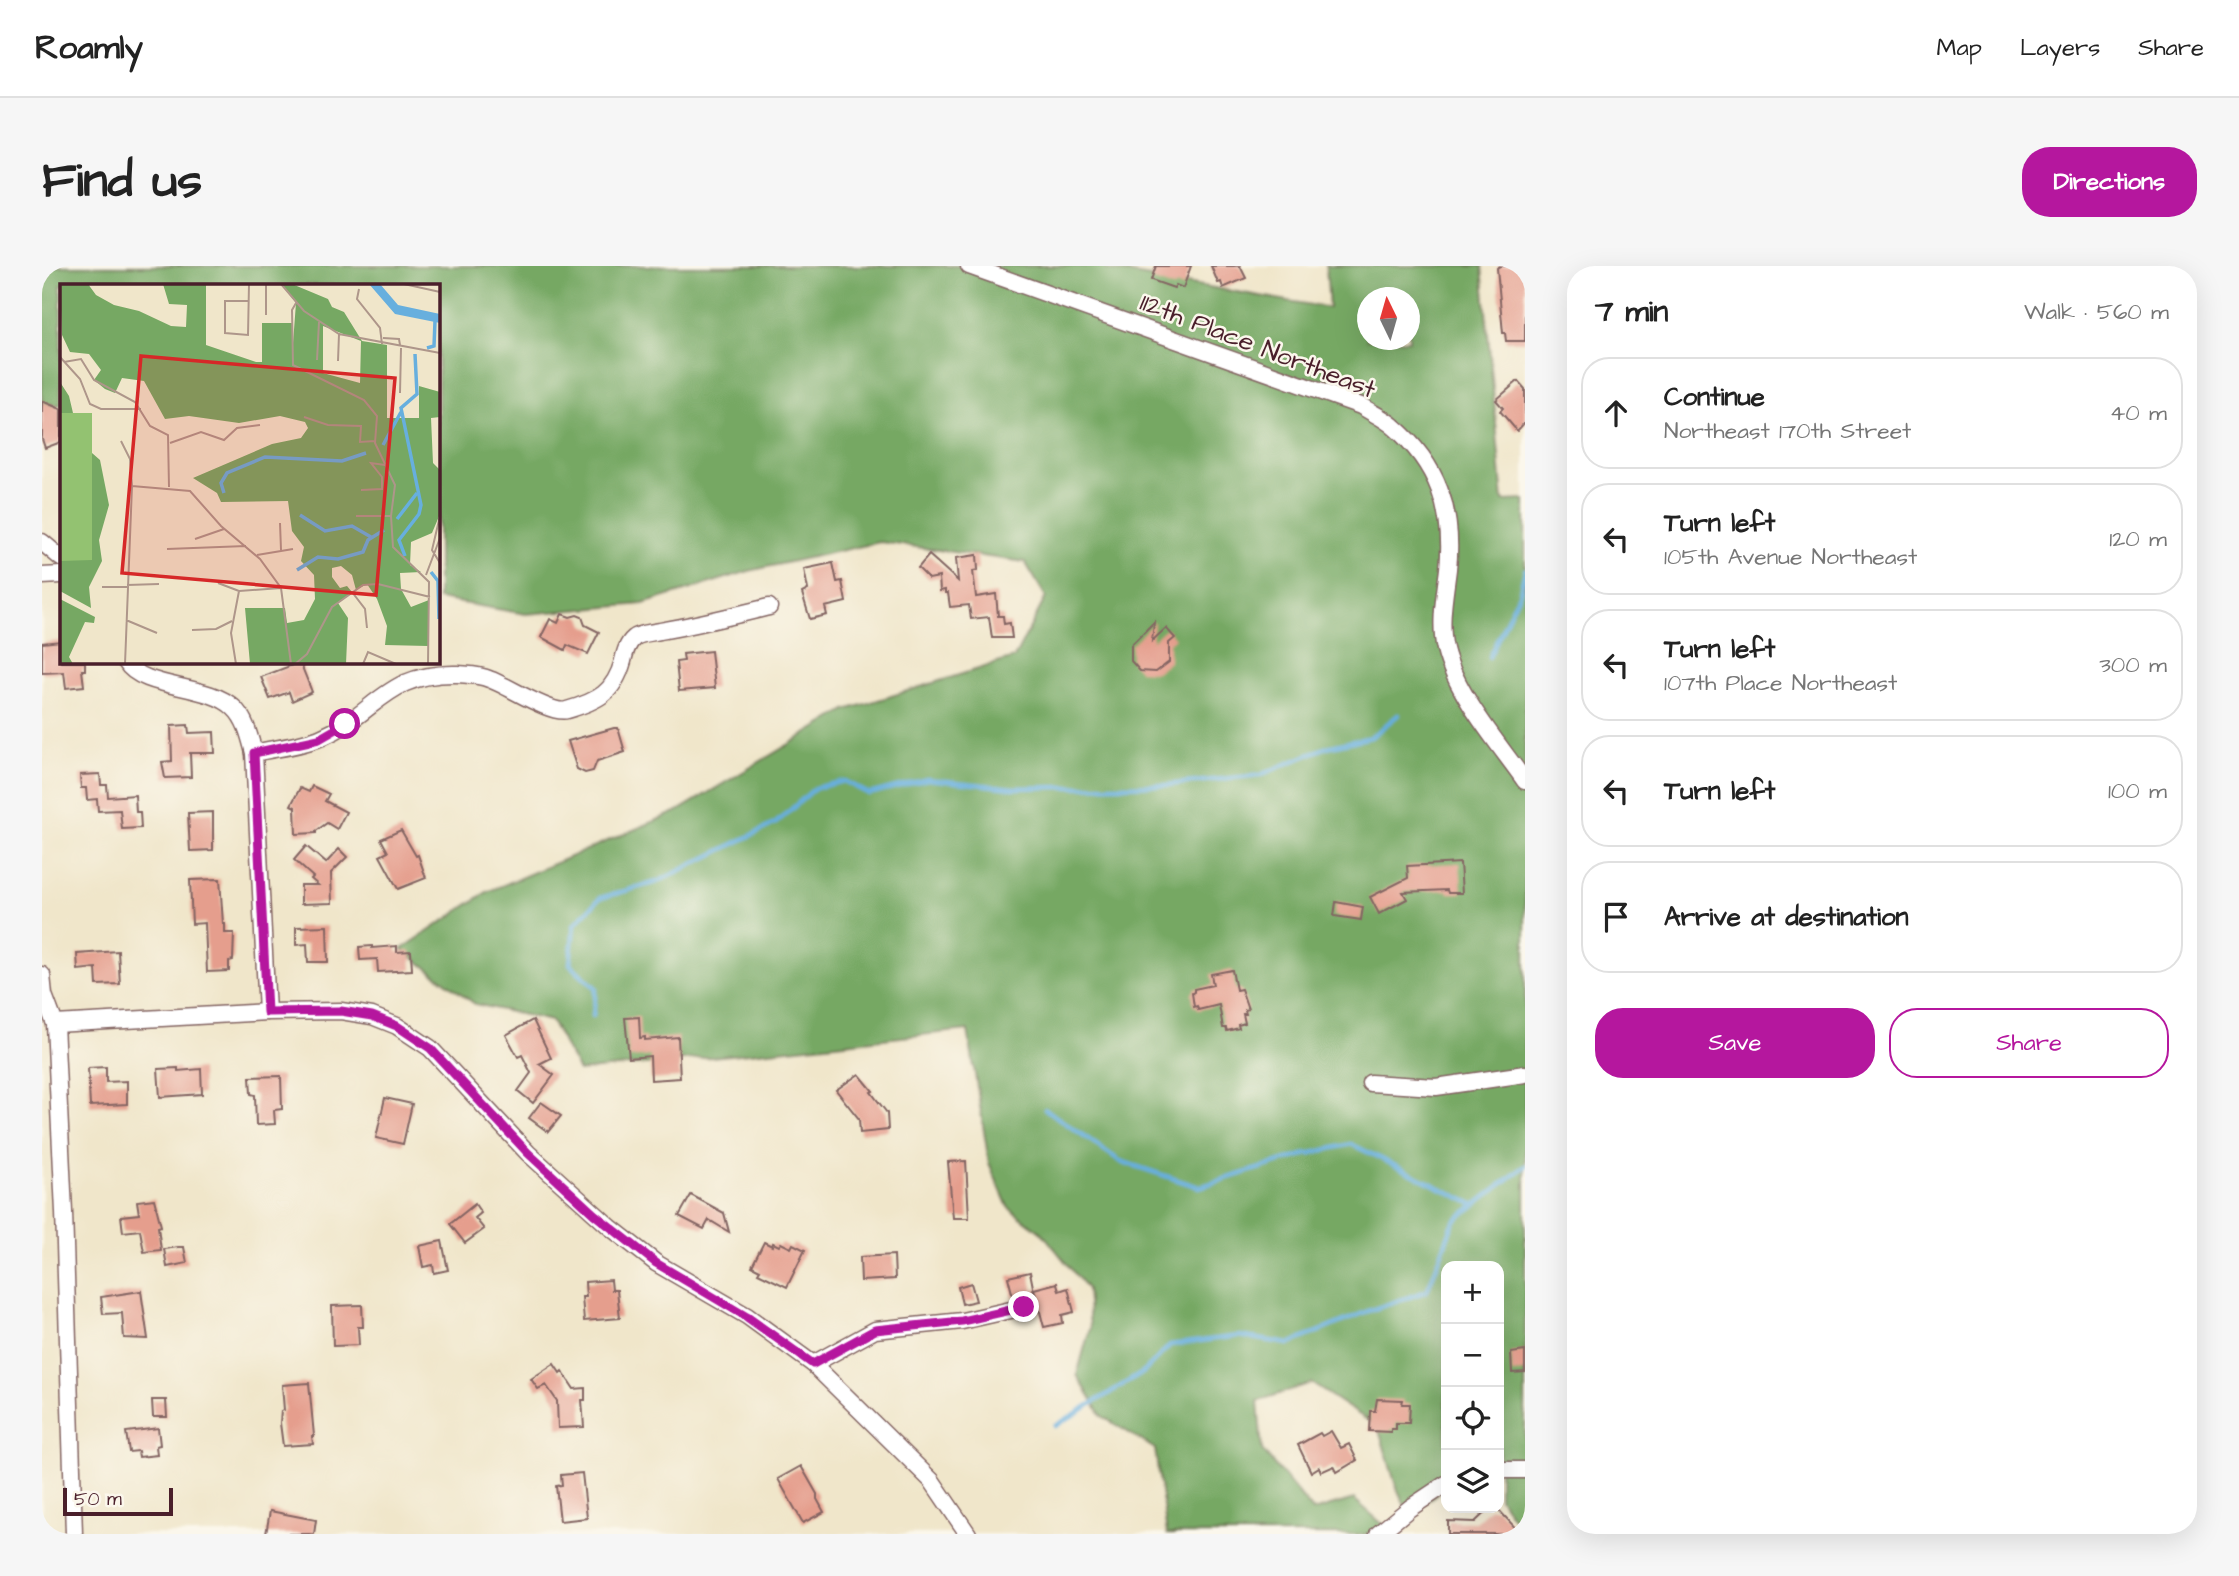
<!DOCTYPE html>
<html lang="en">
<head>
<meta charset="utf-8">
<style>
	body { margin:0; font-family:"Architects Daughter",sans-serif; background:#f6f6f6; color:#222 }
	.controls { position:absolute; right:21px; bottom:21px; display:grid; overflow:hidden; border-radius:14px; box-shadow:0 7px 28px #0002 }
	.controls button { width:63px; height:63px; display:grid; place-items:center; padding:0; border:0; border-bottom:2px solid #e0e0e0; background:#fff; color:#222; font:35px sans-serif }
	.compass { position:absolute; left:1315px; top:21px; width:63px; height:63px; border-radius:50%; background:#fff; box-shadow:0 7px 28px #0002; rotate:355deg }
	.scale { position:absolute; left:21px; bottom:18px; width:110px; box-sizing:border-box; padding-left:7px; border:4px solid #4a1f2b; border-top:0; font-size:19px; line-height:24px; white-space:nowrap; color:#4a1f2b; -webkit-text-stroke:5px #fbf7ec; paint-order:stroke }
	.stop { position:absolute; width:21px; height:21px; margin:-16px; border:5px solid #b5179e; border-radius:50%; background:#fff }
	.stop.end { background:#b5179e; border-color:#fff; box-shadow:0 2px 7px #0008 }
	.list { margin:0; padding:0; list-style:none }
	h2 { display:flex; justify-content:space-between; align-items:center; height:91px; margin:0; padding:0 28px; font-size:30px }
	h2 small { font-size:23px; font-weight:400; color:#767676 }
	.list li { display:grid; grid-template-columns:46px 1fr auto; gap:21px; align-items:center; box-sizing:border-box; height:112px; margin:0 14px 14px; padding:0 14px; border:2px solid #e0e0e0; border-radius:28px }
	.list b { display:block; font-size:26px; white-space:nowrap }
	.list p { margin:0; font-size:23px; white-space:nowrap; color:#767676 }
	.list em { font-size:23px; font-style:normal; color:#767676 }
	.actions { display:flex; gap:14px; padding:21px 28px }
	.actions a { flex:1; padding:16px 0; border:2px solid #b5179e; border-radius:28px; text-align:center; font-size:24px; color:#b5179e }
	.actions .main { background:#b5179e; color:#fff }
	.icon { flex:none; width:38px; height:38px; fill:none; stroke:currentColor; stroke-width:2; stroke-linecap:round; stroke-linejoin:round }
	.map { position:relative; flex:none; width:1483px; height:1268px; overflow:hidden; border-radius:28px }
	header { display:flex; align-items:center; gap:42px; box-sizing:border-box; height:98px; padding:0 35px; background:#fff; border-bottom:2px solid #e0e0e0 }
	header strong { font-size:33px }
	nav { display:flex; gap:38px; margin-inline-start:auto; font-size:24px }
	.intro { display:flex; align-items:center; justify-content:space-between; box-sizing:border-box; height:168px; padding:0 42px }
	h1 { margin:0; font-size:49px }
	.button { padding:18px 32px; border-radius:28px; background:#b5179e; color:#fff; font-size:24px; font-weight:700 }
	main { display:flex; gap:42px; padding:0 42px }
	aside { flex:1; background:#fff; border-radius:28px; box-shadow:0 7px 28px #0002 }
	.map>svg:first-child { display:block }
</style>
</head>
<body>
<header>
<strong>Roamly</strong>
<nav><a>Map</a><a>Layers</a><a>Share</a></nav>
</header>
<div class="intro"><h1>Find us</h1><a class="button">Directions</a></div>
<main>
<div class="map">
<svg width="1483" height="1268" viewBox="0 0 1483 1268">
	<rect width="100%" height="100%" fill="#fbf7ec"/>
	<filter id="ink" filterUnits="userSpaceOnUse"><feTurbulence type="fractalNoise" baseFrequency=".0143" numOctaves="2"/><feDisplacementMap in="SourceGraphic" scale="14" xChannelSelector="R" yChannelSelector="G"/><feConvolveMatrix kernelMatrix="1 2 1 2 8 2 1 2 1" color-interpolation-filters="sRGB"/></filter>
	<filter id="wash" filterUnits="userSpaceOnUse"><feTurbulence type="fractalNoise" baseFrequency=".00686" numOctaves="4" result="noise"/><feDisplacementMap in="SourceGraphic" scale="28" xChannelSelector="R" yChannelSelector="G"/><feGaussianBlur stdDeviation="1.57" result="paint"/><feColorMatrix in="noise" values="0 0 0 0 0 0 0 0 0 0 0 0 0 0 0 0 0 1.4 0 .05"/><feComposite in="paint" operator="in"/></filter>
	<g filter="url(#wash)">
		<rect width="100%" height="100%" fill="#f0e6ca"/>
		<path fill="#76a863" stroke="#606447" stroke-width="2" fill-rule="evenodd" d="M0,0H1062L1063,3L1287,42L1284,0H1440L1461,235L1483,234V1268L1457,1232V1000H1404V1221L1367,1249L1354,1220L1336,1161L1269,1117L1216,1135L1220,1184L1271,1245L1312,1233L1344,1261L1337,1268H1125L1113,1183L1060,1150L1035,1109L1048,1062L1045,1023L1001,968L966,941L947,897L926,764L537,805L509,755L433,738L360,683L445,626L634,546L804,444L972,392L1004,331L983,296L838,276L707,305L601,338L484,348L396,333V19H19V139L0,138ZM1325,32H1367V74H1325Z"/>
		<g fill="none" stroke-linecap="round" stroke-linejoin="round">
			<g stroke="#67afde" stroke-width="4.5">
				<path d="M1447,391L1478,326L1483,304"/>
				<path d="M551,750L554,722L528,698L532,659L558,632L615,616L734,557L773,522L802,515L827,528L885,513L971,522L1125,519L1218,509L1285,481L1329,471L1356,449"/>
				<path d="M1003,843L1078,895L1157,921L1261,889L1309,878L1433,939"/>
				<path d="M1013,1160L1102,1106L1128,1079L1197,1070L1247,1078L1326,1045L1385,1025L1412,955L1483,900"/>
			</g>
		</g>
		<g id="blocks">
			<g fill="#e59e8d">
				<path d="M1114,0H1149L1141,22L1134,19L1132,22L1109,14Z"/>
				<path d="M1169,0H1198L1204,12L1181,22L1179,16L1176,17Z"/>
				<path d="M1458,0H1483V75H1464L1463,67H1461L1455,2Z"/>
				<path d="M1476,115L1483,123V156L1475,165L1458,145L1461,142L1454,134Z"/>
				<path d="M0,135L19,143V176L3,182L0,173Z"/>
				<path d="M887,289L916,315L914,292L935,289L936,304L931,305L934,331L954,328L956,350H961L962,358L968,357L970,372H950L947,351L929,353L927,339L908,341L906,327H903V324L898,325L897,311L887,313L876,302Z"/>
				<path d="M791,297L795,316L800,315L804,336L783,341L785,349L768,353L760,327L766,324L762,303Z"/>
				<path d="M520,348L528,351L535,349L540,351L543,359L557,366L546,388L525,379L523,384L499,371L508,353L516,357Z"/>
				<path d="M1112,356L1110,375L1124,362L1133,372L1127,377V396L1114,406L1098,405L1089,395V379Z"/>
				<path d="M19,375V396H43V404H40L42,420L24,422L22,406L0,407V377Z"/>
				<path d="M669,385L673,422L637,425L634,396L642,395L641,388Z"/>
				<path d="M258,396L270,426L250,435L247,426L228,433L219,411Z"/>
				<path d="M146,459L147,467L172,466L173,487H148L149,511L123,512L120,496L130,495L129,460Z"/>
				<path d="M572,462H576L583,486L555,495L551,505L543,507L535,503L526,475Z"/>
				<path d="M58,508L59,519H65L66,531L93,529L94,546H98L99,562L80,563L78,544L56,545L55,533L45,534L44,522H39L38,509Z"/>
				<path d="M270,520L287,528L283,535L304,546L295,563L285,557L274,565V567L254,568L253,541L249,539L258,522L267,526Z"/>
				<path d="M171,546V584L148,585L146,547Z"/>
				<path d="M359,564L374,590L376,589L384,612L356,623L338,590L346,586L339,573Z"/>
				<path d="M264,580L284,597L297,583L305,591L289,607L290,637L259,638V619H276L269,613L271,611L252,594Z"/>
				<path d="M1418,597L1420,627H1406L1405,624L1361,626L1365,633L1337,648L1328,631L1366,612L1365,600Z"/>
				<path d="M178,613L181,658H183V667H192L191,694L187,695V705L165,706L163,657L150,658L148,614Z"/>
				<path d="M1294,636L1321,641L1319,654L1292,650Z"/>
				<path d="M285,660L286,696H266L265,678L254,679V661Z"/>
				<path d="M330,680V682L355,680V686L369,685L370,704L336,706L335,693L318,694L317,681Z"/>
				<path d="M76,685L78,718L55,719L54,702L36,704L35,688Z"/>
				<path d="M1190,704L1194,724L1199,723L1206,743L1203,744L1204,748H1201L1203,757L1196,759L1197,762L1185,765L1184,762H1181L1177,739L1156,744L1155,740L1152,741L1150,727L1152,726V723L1171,719L1169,708Z"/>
				<path d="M597,751L598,772L603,771V774L636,771L638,812L609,814L608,790L587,792L583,752Z"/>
				<path d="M491,754L509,792L497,798L512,809L491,837L476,825L489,807L480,789L476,791L464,769Z"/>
				<path d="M64,801V816L85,815V838L48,840L46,802Z"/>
				<path d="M136,802V805L159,803L160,828L118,831L116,803Z"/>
				<path d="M817,808L831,825L829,826L845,847L846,864L818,867L817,853L794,824Z"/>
				<path d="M239,810L240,843L232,844L233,858L214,859L213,829L209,828L208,811Z"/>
				<path d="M343,832L370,838L361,878L334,872Z"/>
				<path d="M499,836L519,850L506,866L487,852Z"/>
				<path d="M924,895L927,952H911L906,896Z"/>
				<path d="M649,929L682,947L687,966L667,954L662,963L637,950Z"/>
				<path d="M112,933L119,960L116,961L119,984L102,986L98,964L81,966L79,950L97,948L95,935Z"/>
				<path d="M433,938L439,947L433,952L442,963L423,977L408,958Z"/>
				<path d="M400,975L406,1004L392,1007L391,999L381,1001L377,980Z"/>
				<path d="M722,976L730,980L731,977L737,980L739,977L749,982L751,978L763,984L745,1021L716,1007L718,1004L710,1000Z"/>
				<path d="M136,981H142L145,997L125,1001L122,983Z"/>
				<path d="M852,989L853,1013L819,1015L818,991Z"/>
				<path d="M988,1006L992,1026L971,1031L966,1011Z"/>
				<path d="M569,1014L570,1024H575L578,1052L542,1055L540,1031H544L543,1016Z"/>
				<path d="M929,1017L934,1035L920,1038L916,1021Z"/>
				<path d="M1015,1017L1017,1025L1026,1022L1032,1046L1020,1049L1021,1057L1002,1061L992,1023Z"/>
				<path d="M99,1025L106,1073L82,1072L80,1047L61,1048L59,1031Z"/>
				<path d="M320,1039L321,1061H316L317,1079L291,1080L290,1040Z"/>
				<path d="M1483,1085V1106L1470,1107L1469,1087Z"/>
				<path d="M512,1098L518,1107L520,1105L532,1123L543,1122V1134H540L542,1161L516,1162L515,1135L504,1119L496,1123L489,1113Z"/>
				<path d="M267,1117L272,1170H270L271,1178L241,1180L238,1157L239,1145L242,1144L240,1119Z"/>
				<path d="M1335,1133L1361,1134L1360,1138H1368L1367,1157H1354V1163H1349V1166L1327,1165L1328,1145H1333Z"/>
				<path d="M110,1134H124L125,1151H111Z"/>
				<path d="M116,1162L118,1179L114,1180L115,1189L97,1191L96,1185L87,1186L84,1166Z"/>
				<path d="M1289,1165L1299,1182L1307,1178L1315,1194L1295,1206L1292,1200L1279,1206L1277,1201L1269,1206L1256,1179L1278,1167L1280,1170Z"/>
				<path d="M759,1200L775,1228V1233L782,1246L761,1257L736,1213Z"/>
				<path d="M540,1207L545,1252L518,1255L514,1220L520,1219L519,1209Z"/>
				<path d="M1448,1242H1455L1479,1268H1406V1255L1433,1256Z"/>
				<path d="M228,1245L274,1254L272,1268H224Z"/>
			</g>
		</g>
	</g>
	<g filter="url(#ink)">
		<use href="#blocks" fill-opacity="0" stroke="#846563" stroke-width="2"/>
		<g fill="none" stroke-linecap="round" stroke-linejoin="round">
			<g stroke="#846563" stroke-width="19">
				<g id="street">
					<path d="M927,0L1319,140C1330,147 1342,152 1351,160C1396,198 1412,245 1406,303C1403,328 1397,357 1403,383C1414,428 1456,477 1483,515"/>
					<path d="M0,276L19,292"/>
					<path d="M0,310L19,309"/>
					<path d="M84,396C100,424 167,417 192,442C204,453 208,472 212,487L225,746"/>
					<path d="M212,487C233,482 260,480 280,471C335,447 344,406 416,408C426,409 438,409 447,413C465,419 509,449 525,444C556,435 572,427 581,395C583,386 585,378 592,372C598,367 610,367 618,365C654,359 690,350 727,341"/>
					<path d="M0,709L2,729L13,758L22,946L32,1268"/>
					<path d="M13,758L225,746L299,745L330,750L355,760L388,782L486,887L568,961L614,997L705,1050L771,1098L890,1215L926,1268"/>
					<path d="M1328,817L1394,821L1483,808"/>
					<path d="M771,1098L833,1064L920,1055L982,1041"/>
					<path d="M1457,1204H1483"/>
					<path d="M1336,1268L1368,1242L1404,1218"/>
				</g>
			</g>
			<use href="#street" stroke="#fff" stroke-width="16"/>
		</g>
	</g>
	<g fill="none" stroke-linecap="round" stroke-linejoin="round" filter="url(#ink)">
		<path stroke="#b5179e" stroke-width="9" d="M303,458L277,473L212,487L225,746L299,745L330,750L355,760L388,782L486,887L552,948L614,997L705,1051L771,1098L833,1064L920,1055L982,1041"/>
	</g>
	<g text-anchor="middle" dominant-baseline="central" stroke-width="5" stroke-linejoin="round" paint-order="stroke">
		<g font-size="26" fill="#4a1f2b" stroke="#fbf7ec">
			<text transform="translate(1216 80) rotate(21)">112th Place Northeast</text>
		</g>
	</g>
	<g transform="translate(18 18)">
		<rect width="380" height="380" fill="#f0e6ca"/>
		<path d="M0,129H32V277H0Z" fill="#93c271"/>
		<path d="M0,0H28L36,11L54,21L79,27L111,42L126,43L127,21L109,20L103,0H146V61L196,78H202V39H232L233,59L236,19L221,0H232L268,15L272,23L284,28L302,57L327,61V134H359V102L380,108V133L371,134L373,179L380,186V230L372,249L351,258L350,281L361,288L340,289L341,305L351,323L369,316L368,362L325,361L327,342L317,315L307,300L296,306L292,291L281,282L272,284V293L280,304L287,302L292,308L278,319L288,334L286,380H190L185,324H225L227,339L244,336L255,315L254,291L241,277L244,263L232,247L228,217L161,218L157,209L133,194L212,160L241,154L248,144L245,138L220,132L179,139L129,132L105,135L84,97L62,94L55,109L45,105L34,96L41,86L29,70L10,68L2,51ZM263,42L301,57L300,99L263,89ZM0,98L9,112L13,129H0ZM32,169L40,176L49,221L39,256L42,277L29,303L31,324L0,307V277L32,276ZM0,315L35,333L34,339L25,338L9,373L13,380H0Z" fill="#76a863" fill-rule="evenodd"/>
		<path d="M309,0H320L338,21L380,30V39L335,30Z" fill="#67afde"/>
		<path fill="none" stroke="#67afde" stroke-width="3.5" d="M367,64L374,62L375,37M323,161L341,128M164,209L161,199L167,189L205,173L282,177L306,169M240,231L265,247L292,242L311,253M337,235L357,209M345,272L339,256L359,230L361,221L341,124L357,110L355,70M237,286L258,273L278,275L303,268L308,256L324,246M371,288L378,297L379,335"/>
		<path fill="none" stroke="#ae968a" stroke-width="2" d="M221,0L244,27L279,50L380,69M344,0L380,8M299,5L297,15L320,44L322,60M189,17H165V49L188,51L189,0M236,19L232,26L233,81L304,116L317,132L315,159L335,201L331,232L333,263L369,298L368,380M206,31V0M323,54L339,55L340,61M0,73L20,95L30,120L41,125H81M257,76L259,38M278,77L279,50M4,78L21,75L34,96L75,118L90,142L108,151L109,203M340,109L341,64M244,133L268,141L301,142L300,158L315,157M61,157L70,175L72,202L65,380M110,159L141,148L164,156L177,144L200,141M72,202L130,207L161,242L200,275L221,304L231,380M301,206L322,205V193L311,179L325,181M296,232H331M380,232L372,266L380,279M220,239L221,266M135,255L164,245M107,265L186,262M197,271L233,265M366,291L380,254M158,299L179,307M67,301L99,300M42,303H67M179,307L221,304M292,308L305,325L307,344M66,336L97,349M132,346L156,345L172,337M176,380L171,349L179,307M235,380L247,370L272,323L303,301L318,300L370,313M303,380L308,368L336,380"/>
		<path fill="#d62828" fill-opacity="0.15" stroke="#d62828" stroke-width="3.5" d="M81,72L335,94L316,311L62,289Z"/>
		<rect width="380" height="380" fill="none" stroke="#4a1f2b" stroke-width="3.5"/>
	</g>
</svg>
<div class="controls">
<button>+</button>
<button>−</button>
<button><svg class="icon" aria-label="locate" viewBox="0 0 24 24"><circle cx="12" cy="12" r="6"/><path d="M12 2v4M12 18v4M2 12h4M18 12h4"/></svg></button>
<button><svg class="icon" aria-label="layers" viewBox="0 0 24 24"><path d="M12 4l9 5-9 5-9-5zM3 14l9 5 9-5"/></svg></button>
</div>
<svg class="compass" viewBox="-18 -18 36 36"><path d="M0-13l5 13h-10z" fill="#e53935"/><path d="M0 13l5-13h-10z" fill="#767676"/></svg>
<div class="scale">50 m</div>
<div class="stop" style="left:303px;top:458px"></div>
<div class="stop end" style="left:982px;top:1041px"></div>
</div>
<aside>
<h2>7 min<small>Walk · 560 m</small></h2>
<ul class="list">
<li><svg class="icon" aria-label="ahead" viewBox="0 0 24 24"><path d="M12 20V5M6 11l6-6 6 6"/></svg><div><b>Continue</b><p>Northeast 170th Street</p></div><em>40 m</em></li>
<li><svg class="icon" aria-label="left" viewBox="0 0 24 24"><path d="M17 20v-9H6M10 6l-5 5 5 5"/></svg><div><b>Turn left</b><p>105th Avenue Northeast</p></div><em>120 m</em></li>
<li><svg class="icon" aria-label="left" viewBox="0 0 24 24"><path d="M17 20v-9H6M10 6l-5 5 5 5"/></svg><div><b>Turn left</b><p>107th Place Northeast</p></div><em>300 m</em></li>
<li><svg class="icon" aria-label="left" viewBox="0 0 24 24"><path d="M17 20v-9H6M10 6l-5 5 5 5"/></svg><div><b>Turn left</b></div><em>100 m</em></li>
<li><svg class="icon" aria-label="arrive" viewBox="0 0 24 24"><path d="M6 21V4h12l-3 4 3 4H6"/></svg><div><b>Arrive at destination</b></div></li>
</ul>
<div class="actions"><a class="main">Save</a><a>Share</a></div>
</aside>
</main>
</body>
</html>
